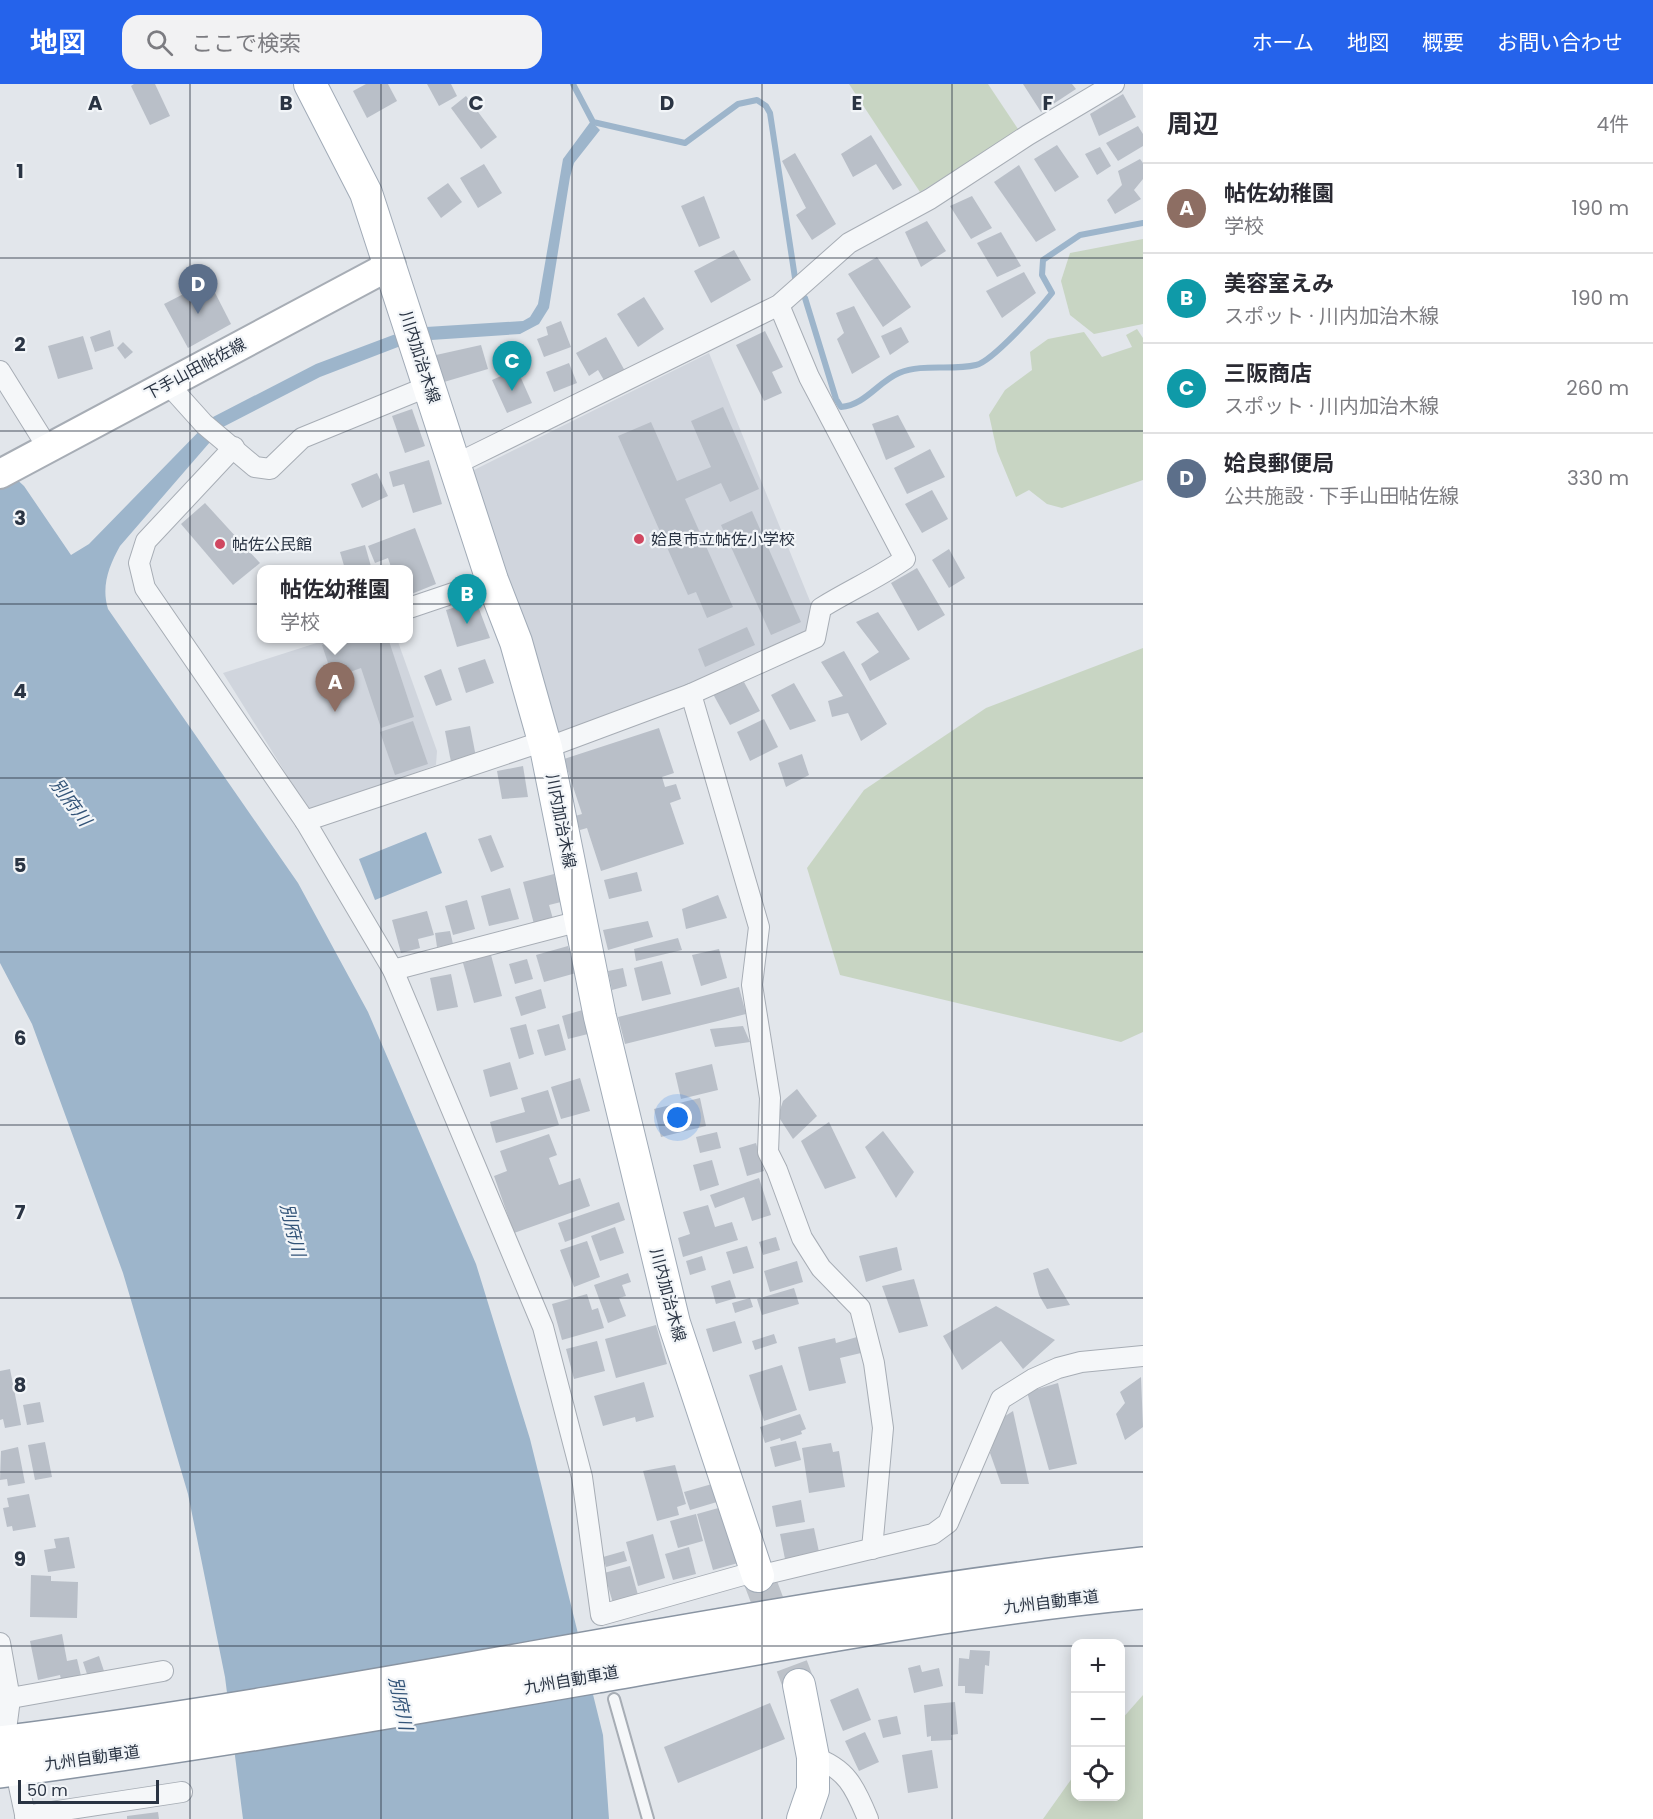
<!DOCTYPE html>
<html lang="ja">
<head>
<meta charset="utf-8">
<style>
	body { margin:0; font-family:Poppins,"Noto Sans JP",sans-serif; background:#f2f2f3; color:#2b2b33 }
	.controls { position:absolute; right:18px; bottom:18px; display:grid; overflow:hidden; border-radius:12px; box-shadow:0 3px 15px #0003 }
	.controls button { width:54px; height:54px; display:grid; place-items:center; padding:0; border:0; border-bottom:2px solid #e1e1e2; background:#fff; color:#2b2b33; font:30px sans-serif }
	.scale { position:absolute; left:18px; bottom:15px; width:141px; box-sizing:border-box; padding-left:6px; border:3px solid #2a3443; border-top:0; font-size:16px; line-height:21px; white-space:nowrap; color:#2a3443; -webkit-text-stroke:4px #f2f5f8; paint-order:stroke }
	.you { position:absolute; left:678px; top:1034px; width:21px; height:21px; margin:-15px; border:4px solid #fff; border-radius:50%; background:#1a73e8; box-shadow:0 0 0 9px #1a73e833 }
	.badge { display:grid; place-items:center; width:39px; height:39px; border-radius:50%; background:#2563eb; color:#fff; font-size:20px; font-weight:700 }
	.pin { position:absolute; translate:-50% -50px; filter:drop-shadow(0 2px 3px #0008) }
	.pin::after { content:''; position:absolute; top:32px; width:21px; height:18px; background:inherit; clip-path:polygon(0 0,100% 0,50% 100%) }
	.popup { position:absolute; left:257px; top:481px; width:156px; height:78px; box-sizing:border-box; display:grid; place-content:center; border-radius:12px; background:#fff; filter:drop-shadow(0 2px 4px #0005); font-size:20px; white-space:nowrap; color:#7c7c81 }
	.popup b { font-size:22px; color:#2b2b33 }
	.popup::after { content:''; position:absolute; left:50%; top:100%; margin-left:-12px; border:12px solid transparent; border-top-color:#fff }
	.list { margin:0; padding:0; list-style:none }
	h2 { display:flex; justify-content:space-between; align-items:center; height:78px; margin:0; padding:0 24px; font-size:26px }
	h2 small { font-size:20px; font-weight:400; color:#7c7c81 }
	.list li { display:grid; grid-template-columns:39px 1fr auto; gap:18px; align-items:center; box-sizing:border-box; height:90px; padding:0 24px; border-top:2px solid #e1e1e2 }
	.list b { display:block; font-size:22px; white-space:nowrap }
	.list p { margin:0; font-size:20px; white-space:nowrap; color:#7c7c81 }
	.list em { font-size:20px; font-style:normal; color:#7c7c81 }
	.icon { flex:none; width:33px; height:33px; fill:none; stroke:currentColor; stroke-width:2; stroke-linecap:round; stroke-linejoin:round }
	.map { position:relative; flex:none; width:1143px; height:1735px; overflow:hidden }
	header { display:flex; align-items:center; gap:36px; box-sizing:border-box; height:84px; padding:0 30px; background:#2563eb; color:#fff }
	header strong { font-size:28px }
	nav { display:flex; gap:33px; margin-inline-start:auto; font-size:21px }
	.search { width:420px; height:54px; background:#f2f2f3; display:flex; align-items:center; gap:15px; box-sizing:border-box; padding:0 21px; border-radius:18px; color:#7c7c81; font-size:22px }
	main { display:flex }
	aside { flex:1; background:#fff }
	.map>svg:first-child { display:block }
</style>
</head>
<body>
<header>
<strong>地図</strong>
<div class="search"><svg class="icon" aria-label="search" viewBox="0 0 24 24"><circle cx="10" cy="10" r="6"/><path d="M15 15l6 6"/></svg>ここで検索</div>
<nav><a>ホーム</a><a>地図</a><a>概要</a><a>お問い合わせ</a></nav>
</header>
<main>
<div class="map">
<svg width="1143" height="1735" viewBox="0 0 1143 1735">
	<rect width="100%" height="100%" fill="#e2e6eb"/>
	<g fill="#d0d5dd">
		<path d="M709,269L812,522L805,556L559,654L472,387Z"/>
		<path d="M329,555H397L437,667L436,681L310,728L223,589Z"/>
	</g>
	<g fill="#c8d5c3">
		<path d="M849,0H988L1020,48L920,108Z"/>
		<path d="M1143,155V240L1094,250L1070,231L1061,197L1070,169Z"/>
		<path d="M1137,245L1143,254V396L1062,424L1047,420L1029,406L1016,413L997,367L989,331L1005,306L1032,286L1030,268L1048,255L1084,248L1102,273L1132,263L1126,251Z"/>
		<path d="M1143,564V948L1121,958L840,891L807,784L864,706L986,624Z"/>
		<path d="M1143,1611V1735H1043L1075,1690L1076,1712H1120L1121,1636Z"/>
	</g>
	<g fill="#9db5cb">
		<path d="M591,37L600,46L574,79L570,93L549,224L539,240L520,250L431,256L398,263L320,293L223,343L120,462C109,482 101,502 108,525L298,799L368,928L476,1180L530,1355L603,1651L609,1735H243L225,1593L188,1410L123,1189L32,940L0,879V380L24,402L71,471L89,460L213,333L316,280L393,251L426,243L523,237L530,233L538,220L563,75Z"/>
		<path d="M426,748L442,789L375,816L359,775Z"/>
	</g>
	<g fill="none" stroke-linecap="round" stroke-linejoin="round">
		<g stroke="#9db5cb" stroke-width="6">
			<path d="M573,0L593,38L685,59L738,20L757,16L766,22L770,29L795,194"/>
			<path d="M805,214L836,315L841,323C865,321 878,298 899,289C923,279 951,287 976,281C992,278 1041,223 1052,209L1042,191L1043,176L1080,151L1143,139"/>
		</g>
	</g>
	<g fill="#b9bfc8">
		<path d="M134,0H155L170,32L150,41L131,2Z"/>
		<path d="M366,0H388L397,17L367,34L353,7Z"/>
		<path d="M427,0H451L457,12L439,22Z"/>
		<path d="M1023,0H1072L1076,5L1041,28Z"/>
		<path d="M1123,10L1136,33L1099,52L1090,30Z"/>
		<path d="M466,12L497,53L481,65L451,24Z"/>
		<path d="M1138,42L1143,50V62L1118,77L1106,59Z"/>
		<path d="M871,51L902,101L893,106L876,80L853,93L841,70Z"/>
		<path d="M1057,61L1079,93L1055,108L1034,75Z"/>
		<path d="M1100,63L1111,82L1097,91L1085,70Z"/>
		<path d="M795,69L836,140L812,156L796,131L806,124L782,77Z"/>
		<path d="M1140,75L1143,79V95L1134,106L1141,115L1115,130L1107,116L1122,101L1118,87Z"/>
		<path d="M484,80L502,109L478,124L460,94Z"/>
		<path d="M1019,81L1056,146L1036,158L994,98Z"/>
		<path d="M448,99L462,118L441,134L427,114Z"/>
		<path d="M704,112L720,154L699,163L681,122Z"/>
		<path d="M972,112L992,144L971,155L950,122Z"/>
		<path d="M927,137L946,167L921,183L905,148Z"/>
		<path d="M1001,148L1021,182L997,193L977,159Z"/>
		<path d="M734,166L751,196L711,219L694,187Z"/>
		<path d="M877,173L911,223L883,243L848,190Z"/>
		<path d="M1024,188L1036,209L1002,234L986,207Z"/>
		<path d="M209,197L231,240L188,264L164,220Z"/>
		<path d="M644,213L664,245L638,263L617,230Z"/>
		<path d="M854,222L880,273L852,290L837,255L844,249L836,229Z"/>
		<path d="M561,237L571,263L544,273L537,255L548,251L546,243Z"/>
		<path d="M901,243L909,258L890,271L881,252Z"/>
		<path d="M110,246L114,262L95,268L90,253Z"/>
		<path d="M765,247L783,283L772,288L782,309L764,317L736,261Z"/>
		<path d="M83,252L93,285L58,295L48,262Z"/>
		<path d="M606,253L625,287L605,298L598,286L589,292L576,269Z"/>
		<path d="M123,258L133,268L125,275L117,264Z"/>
		<path d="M481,261L488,285L444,298L436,271Z"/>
		<path d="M569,279L577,299L554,308L546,288Z"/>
		<path d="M517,285L532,319L507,329L492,296Z"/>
		<path d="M723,323L759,405L730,418L721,399L685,415L733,523L707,534L696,508L688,511L618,352L651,338L677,397L711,383L691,337Z"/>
		<path d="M412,325L425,362L405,369L392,332Z"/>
		<path d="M898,331L915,363L886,376L872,340Z"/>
		<path d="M930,365L945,393L907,410L894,384Z"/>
		<path d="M429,376L442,420L413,429L404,400L393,403L389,388Z"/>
		<path d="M377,389L388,412L362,424L351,400Z"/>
		<path d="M932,406L948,435L922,449L905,420Z"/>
		<path d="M205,419L260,479L233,501L181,440Z"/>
		<path d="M752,427L801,538L771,551L721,441Z"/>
		<path d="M415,444L436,500L409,511V486H392L388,474L375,479L368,462Z"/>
		<path d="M365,461L372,486L345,485L340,468Z"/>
		<path d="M949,465L965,494L949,504L932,476Z"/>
		<path d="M917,484L945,531L918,547L891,499Z"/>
		<path d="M476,517L490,554L457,563L446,526Z"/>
		<path d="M878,528L910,575L870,597L861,580L879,568L856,538Z"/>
		<path d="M747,543L755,561L705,583L698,565Z"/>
		<path d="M342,554H388L414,633L381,644L361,584L333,594L322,561Z"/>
		<path d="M844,567L887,640L861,657L848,629L832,633L828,617L843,612L821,578Z"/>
		<path d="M485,575L494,599L466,609L458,584Z"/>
		<path d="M441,585L452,616L436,622L424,592Z"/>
		<path d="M744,598L760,627L730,641L713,610Z"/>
		<path d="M794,599L816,637L790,646L771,611Z"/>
		<path d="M764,635L778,663L750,677L737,648Z"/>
		<path d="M413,637L428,680L395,691L380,648Z"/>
		<path d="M470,642L476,673L451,678L445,647Z"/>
		<path d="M659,644L674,689L662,693L665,703L676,700L681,715L670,719L684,760L601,787L587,744L580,746L575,732L582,730L564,675Z"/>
		<path d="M802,670L809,691L786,703L778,679Z"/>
		<path d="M523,682L528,713L502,715L497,687Z"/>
		<path d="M491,751L504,783L491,788L478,755Z"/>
		<path d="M637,788L642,807L609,815L604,796Z"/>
		<path d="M554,790L561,818L549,821L553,835L534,840L523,798Z"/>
		<path d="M510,804L519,835L489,842L481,812Z"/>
		<path d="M718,811L727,834L686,845L682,825Z"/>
		<path d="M467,816L475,845L453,851L445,822Z"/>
		<path d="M427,827L434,851L418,855L420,864L401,869L392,836Z"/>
		<path d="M648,837L653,853L608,866L603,846Z"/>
		<path d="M450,847L453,860L437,863L435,849Z"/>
		<path d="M678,854L682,866L636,877L634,865Z"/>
		<path d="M568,862L576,889L544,898L536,871Z"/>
		<path d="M719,865L727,894L701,902L692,871Z"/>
		<path d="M491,871L502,912L474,919L463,879Z"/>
		<path d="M527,875L533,895L515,900L509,880Z"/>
		<path d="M662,877L671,910L642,917L634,884Z"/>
		<path d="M623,884L627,902L612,906L608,887Z"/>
		<path d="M451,890L458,923L437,927L430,894Z"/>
		<path d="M739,903L746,930L625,960L618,933Z"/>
		<path d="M541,905L546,924L521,932L515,913Z"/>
		<path d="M586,925L592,949L568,955L562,932Z"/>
		<path d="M526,940L534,970L519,975L510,944Z"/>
		<path d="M559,940L566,966L545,972L537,946Z"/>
		<path d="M743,942L750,958L715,963L710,945Z"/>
		<path d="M510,978L518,1005L490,1013L483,986Z"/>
		<path d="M712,980L718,1006L681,1015L675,989Z"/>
		<path d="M580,994L590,1027L561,1035L551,1003Z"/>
		<path d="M797,1005L817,1032L793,1055L778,1032L783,1017Z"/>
		<path d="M548,1006L559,1041L496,1059L490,1038L525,1028L521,1014Z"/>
		<path d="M700,1014L706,1042L661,1053L654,1025Z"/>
		<path d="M829,1038L856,1094L825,1105L801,1057Z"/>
		<path d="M883,1047L914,1088L896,1114L865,1063Z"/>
		<path d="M717,1048L721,1064L700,1069L696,1053Z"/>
		<path d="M549,1050L557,1071L549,1074L559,1101L580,1094L590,1122L514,1149L494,1092L507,1087L500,1067Z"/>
		<path d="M756,1059L764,1087L747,1092L739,1064Z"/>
		<path d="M712,1076L719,1101L700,1107L693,1081Z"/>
		<path d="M759,1094L771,1131L752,1137L744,1113L715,1124L710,1111Z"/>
		<path d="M619,1118L625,1136L565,1158L558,1139Z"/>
		<path d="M708,1121L715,1143L732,1138L738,1156L683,1173L678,1154L690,1150L683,1128Z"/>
		<path d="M615,1143L624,1169L600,1177L591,1152Z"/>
		<path d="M776,1153L780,1166L763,1171L759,1158Z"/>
		<path d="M587,1157L600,1193L574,1203L560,1166Z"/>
		<path d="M747,1162L754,1184L733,1190L726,1168Z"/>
		<path d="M897,1163L902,1186L866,1198L859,1172Z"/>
		<path d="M702,1172L706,1186L690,1191L686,1177Z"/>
		<path d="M797,1177L803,1198L770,1208L764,1187Z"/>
		<path d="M1048,1184L1070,1221L1047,1225L1039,1211L1033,1189Z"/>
		<path d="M628,1189L631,1198L622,1201L626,1212L619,1214L626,1232L608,1239L594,1201Z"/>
		<path d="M914,1195L928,1242L899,1249L882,1202Z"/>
		<path d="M730,1196L736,1214L716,1220L711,1202Z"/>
		<path d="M794,1204L799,1220L762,1231L757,1215Z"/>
		<path d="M587,1210L592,1226L598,1224L604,1244L562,1256L552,1220Z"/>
		<path d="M750,1214L753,1223L735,1229L732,1219Z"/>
		<path d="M996,1222L1055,1256L1023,1285L1001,1257L962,1286L943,1252Z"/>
		<path d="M735,1237L742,1259L713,1268L706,1245Z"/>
		<path d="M656,1241L667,1280L616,1294L605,1255Z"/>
		<path d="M774,1250L777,1259L755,1266L752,1257Z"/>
		<path d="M857,1253L861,1269L840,1274L846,1299L809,1307L798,1263L835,1254L836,1259Z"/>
		<path d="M597,1257L605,1287L574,1295L566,1265Z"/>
		<path d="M782,1281L797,1326L764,1337L749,1291Z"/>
		<path d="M10,1285L21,1341L5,1344L3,1335L0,1336V1287Z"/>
		<path d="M1141,1293L1143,1343L1125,1356L1116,1330L1125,1319L1120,1308Z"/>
		<path d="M644,1298L654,1333L636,1338L635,1333L603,1342L594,1312Z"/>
		<path d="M1058,1299L1077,1380L1049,1386L1027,1308Z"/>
		<path d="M40,1318L44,1338L27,1341L23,1321Z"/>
		<path d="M1013,1327L1029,1400H1001L990,1369L1002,1334Z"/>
		<path d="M800,1330L806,1345L801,1347L802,1350L781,1357L780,1354L765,1359L760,1343Z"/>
		<path d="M796,1357L801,1376L775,1383L770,1363Z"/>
		<path d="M45,1358L52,1393L35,1396L28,1361Z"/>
		<path d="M831,1359L833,1368L839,1367L845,1403L809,1409L802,1364Z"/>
		<path d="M18,1363L25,1399L8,1402L7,1395L0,1396L1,1367Z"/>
		<path d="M675,1381L686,1420L677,1423L679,1431L657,1437L643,1387Z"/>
		<path d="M712,1400L717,1418L690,1426L684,1408Z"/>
		<path d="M29,1410L36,1443L13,1447L12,1442L7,1443L3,1424L9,1423L7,1414Z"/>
		<path d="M801,1416L805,1438L776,1443L772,1422Z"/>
		<path d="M722,1423L738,1479L713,1486L697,1430Z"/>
		<path d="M696,1430L703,1457L678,1464L670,1437Z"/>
		<path d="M814,1444L819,1468L785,1475L780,1450Z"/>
		<path d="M653,1450L665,1494L638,1502L626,1458Z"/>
		<path d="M69,1453L75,1484L48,1488L44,1466L56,1464L54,1455Z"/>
		<path d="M689,1463L696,1490L673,1496L665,1470Z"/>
		<path d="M624,1467L627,1477L606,1483L603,1473Z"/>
		<path d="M630,1482L638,1511L613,1519L604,1489Z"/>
		<path d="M31,1491L51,1492V1497L78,1498L77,1534L30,1533Z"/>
		<path d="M62,1550L67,1577L77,1575L82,1596L62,1600L60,1591L38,1596L30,1557Z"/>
		<path d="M970,1566L990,1567L989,1582L985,1581L983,1610L965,1609V1602H958L959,1574L969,1575Z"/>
		<path d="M99,1572L104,1587L88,1593L83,1578Z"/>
		<path d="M920,1581L922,1588L939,1584L943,1602L914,1609L908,1584Z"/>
		<path d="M858,1604L871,1636L843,1647L830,1616Z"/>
		<path d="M955,1618L958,1650L951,1651L952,1656L931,1657V1652L927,1653L924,1621Z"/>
		<path d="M770,1619L785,1655L678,1699L664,1663Z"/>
		<path d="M897,1632L901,1650L883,1654L878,1636Z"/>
		<path d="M865,1648L879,1678L859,1687L845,1657Z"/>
		<path d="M932,1666L938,1704L908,1709L902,1671Z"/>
		<path d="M158,1728L159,1735H127V1732Z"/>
	</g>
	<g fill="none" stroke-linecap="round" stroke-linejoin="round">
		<path stroke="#bdc2c9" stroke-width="32" stroke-dasharray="32 16" stroke-linecap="butt" d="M758,1492L799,1601"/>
		<g stroke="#a7adb5" stroke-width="14">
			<path id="lane" d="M614,1615L648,1735"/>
		</g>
		<g stroke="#a7adb5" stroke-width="22">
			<g id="street">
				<path d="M0,287L48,364"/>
				<path d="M168,300L204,340L255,383L270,385L302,354L429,302"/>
				<path d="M234,363L146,457L139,479L145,504L305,737L393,886L543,1243L582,1393L601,1531L743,1491L758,1492L933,1450L948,1439L1001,1315L1033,1295L1058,1284L1081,1278L1143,1272"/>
				<path d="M456,380L779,221L849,159L930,115L1028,51L1114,0"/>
				<path d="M409,524L492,496"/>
				<path d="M691,610L759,843L752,901L770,1014L768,1068L777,1086L802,1154L821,1184L860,1224L874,1279L883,1344L872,1465"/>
				<path d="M546,664L691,610L815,554L821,524C850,506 878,494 905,475L809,293L779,221"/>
				<path d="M305,737L544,657"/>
				<path d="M393,886L580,837"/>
				<path d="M0,1559L10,1615L6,1646"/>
				<path d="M0,1616L163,1587"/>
				<path d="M813,1673C846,1684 855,1703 868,1735"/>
				<path d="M19,1702L26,1735"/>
				<path d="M25,1732L182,1708"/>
			</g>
		</g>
		<g stroke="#a7adb5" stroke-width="32">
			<path id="secondary" d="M0,390L391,181"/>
		</g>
		<g stroke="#a1abb7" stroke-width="34">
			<g id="primary">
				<path d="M310,0L366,109L492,496L516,558L546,664L600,933L674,1239L758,1492"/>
				<path d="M799,1601L813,1673V1706L803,1735"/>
			</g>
		</g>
		<g stroke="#8994a2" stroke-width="36">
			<g id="highway">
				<path d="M0,1659C383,1611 759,1522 1143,1480"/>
				<path d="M0,1687C204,1660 406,1625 609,1590C786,1559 963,1525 1143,1508"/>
			</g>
		</g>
		<use href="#lane" stroke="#f5f7f9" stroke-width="10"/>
		<use href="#street" stroke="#f5f7f9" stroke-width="20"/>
		<use href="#secondary" stroke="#fff" stroke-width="28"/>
		<use href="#primary" stroke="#fff" stroke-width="32"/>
		<use href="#highway" stroke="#fff" stroke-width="33"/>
	</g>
	<path fill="none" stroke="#2a3443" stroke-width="1.5" stroke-opacity="0.55" d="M190,0V1735M381,0V1735M572,0V1735M762,0V1735M952,0V1735M0,174H1143M0,347H1143M0,520H1143M0,694H1143M0,868H1143M0,1041H1143M0,1214H1143M0,1388H1143M0,1562H1076M1120,1562H1143"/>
	<g fill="#d04760" stroke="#f2f5f8" stroke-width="2">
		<circle cx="639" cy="455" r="6"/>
		<circle cx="220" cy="460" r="6"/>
	</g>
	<g text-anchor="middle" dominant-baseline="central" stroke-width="4.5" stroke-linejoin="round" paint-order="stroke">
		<g font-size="16" fill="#2a3443" stroke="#f2f5f8">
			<text transform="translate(420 273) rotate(72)">川内加治木線</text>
			<text transform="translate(195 285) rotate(-28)">下手山田帖佐線</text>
			<text transform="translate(561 737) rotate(79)">川内加治木線</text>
			<text transform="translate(668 1211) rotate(75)">川内加治木線</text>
			<text transform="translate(1051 1518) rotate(-7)">九州自動車道</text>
			<text transform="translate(571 1596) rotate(-10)">九州自動車道</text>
			<text transform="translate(92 1674) rotate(-8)">九州自動車道</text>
		</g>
		<g font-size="16" fill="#2a3443" stroke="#f2f5f8" text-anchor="start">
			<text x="651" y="455">姶良市立帖佐小学校</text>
			<text x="232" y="460">帖佐公民館</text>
		</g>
		<g font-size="18" font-style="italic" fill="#335478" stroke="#f2f5f8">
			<text transform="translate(71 718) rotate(53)">別府川</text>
			<text transform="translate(293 1146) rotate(76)">別府川</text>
			<text transform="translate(401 1619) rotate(78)">別府川</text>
		</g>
	</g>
	<g font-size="20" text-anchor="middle" font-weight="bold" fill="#2a3443" stroke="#f2f5f8" stroke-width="4.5" stroke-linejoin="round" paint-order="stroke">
		<text x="95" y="26">A</text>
		<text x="286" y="26">B</text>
		<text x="476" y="26">C</text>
		<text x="667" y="26">D</text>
		<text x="857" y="26">E</text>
		<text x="1048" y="26">F</text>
		<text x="20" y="94">1</text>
		<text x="20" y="267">2</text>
		<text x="20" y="441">3</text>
		<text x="20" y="614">4</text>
		<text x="20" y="788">5</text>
		<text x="20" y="961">6</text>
		<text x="20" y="1135">7</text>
		<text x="20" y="1308">8</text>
		<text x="20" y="1482">9</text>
	</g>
</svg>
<div class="controls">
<button>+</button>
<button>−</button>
<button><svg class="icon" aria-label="locate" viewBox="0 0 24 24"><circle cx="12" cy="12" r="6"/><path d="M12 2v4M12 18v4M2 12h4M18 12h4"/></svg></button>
</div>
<div class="scale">50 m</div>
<div class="you"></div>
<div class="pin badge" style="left:335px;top:628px;background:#8d6e63">A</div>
<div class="popup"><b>帖佐幼稚園</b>学校</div>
<div class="pin badge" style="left:467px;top:540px;background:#0f9aa8">B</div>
<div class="pin badge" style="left:512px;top:307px;background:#0f9aa8">C</div>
<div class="pin badge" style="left:198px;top:230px;background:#5c6f8a">D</div>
</div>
<aside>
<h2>周辺<small>4件</small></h2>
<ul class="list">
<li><span class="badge" style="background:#8d6e63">A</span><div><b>帖佐幼稚園</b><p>学校</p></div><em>190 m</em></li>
<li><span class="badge" style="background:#0f9aa8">B</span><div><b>美容室えみ</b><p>スポット · 川内加治木線</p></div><em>190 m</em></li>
<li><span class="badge" style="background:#0f9aa8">C</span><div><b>三阪商店</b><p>スポット · 川内加治木線</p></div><em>260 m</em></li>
<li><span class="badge" style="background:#5c6f8a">D</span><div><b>姶良郵便局</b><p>公共施設 · 下手山田帖佐線</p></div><em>330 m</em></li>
</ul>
</aside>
</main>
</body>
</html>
